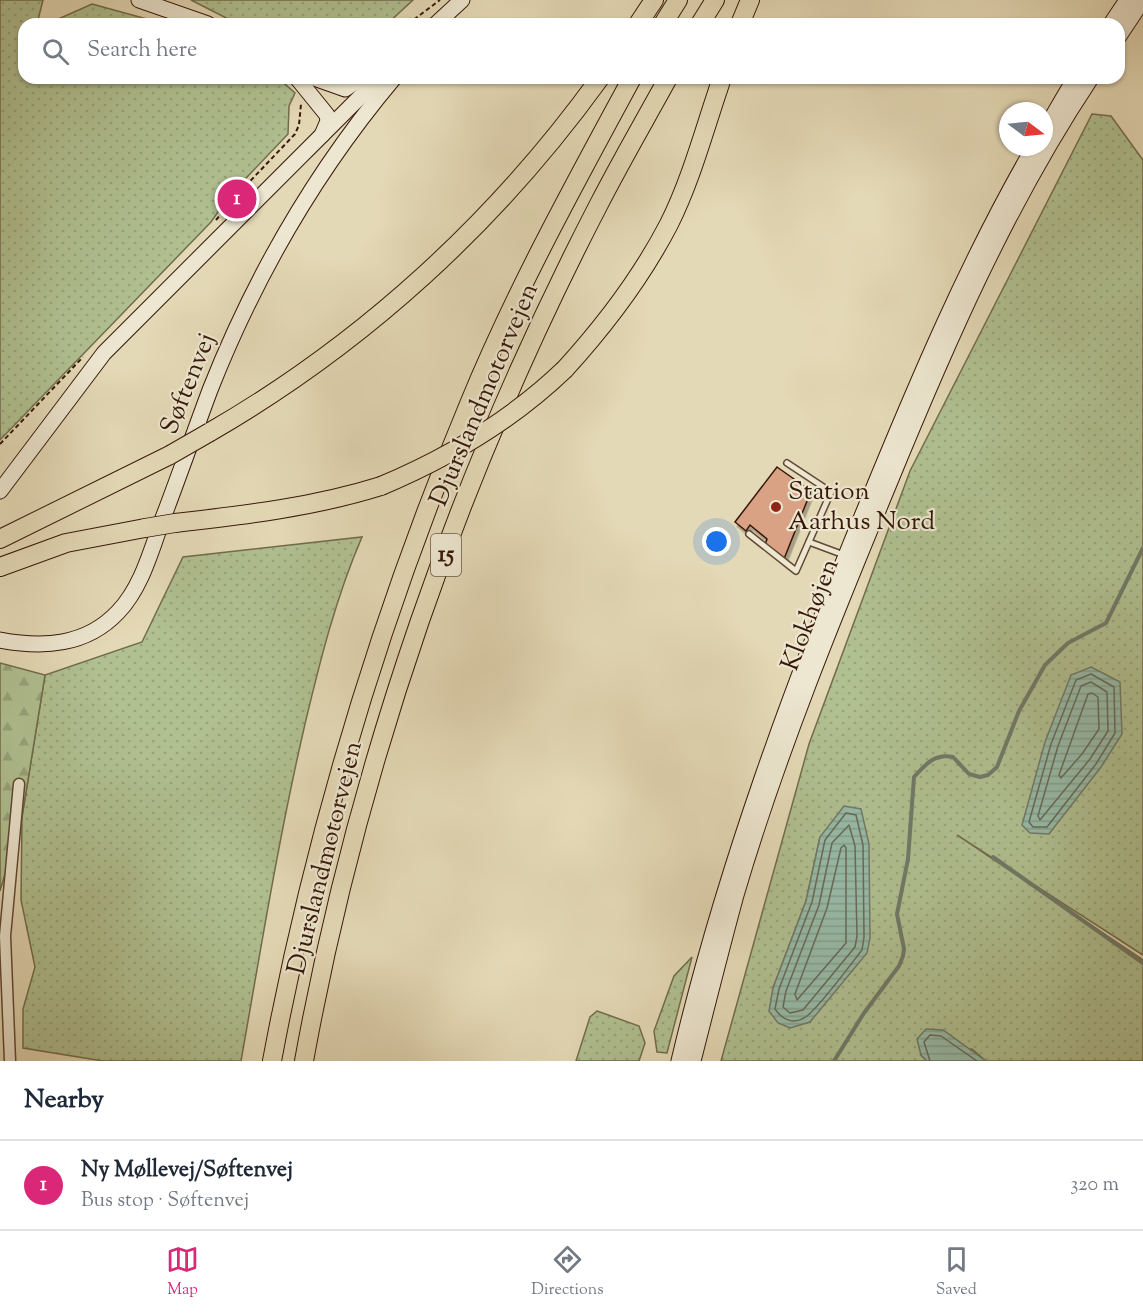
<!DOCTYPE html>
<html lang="en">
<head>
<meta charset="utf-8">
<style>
	body { margin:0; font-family:"Sorts Mill Goudy",serif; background:#f2f2f3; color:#1f2937 }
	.compass { position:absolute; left:999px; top:102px; width:54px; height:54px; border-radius:50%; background:#fff; box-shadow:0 2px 4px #0004; rotate:106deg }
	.you { position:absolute; left:717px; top:542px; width:21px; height:21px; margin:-15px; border:4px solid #fff; border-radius:50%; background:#1a73e8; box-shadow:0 0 0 9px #1a73e833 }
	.badge { display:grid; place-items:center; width:39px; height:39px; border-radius:50%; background:#db2777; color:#fff; font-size:20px; font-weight:700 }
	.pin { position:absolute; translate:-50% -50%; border:3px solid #fff; box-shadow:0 2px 6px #0006 }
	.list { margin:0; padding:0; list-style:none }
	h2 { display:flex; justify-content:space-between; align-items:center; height:78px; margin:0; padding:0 24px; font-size:26px }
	h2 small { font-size:20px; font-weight:400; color:#747a83 }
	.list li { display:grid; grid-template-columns:39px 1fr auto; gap:18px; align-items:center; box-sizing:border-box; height:90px; padding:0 24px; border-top:2px solid #e0e1e3 }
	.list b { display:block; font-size:22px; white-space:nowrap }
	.list p { margin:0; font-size:20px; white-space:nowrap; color:#747a83 }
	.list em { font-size:20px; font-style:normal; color:#747a83 }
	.icon { flex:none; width:33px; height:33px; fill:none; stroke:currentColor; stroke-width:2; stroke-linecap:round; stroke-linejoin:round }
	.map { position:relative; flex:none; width:1143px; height:1061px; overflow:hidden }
	.search { position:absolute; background:#fff; box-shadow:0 2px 4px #0004; left:18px; right:18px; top:18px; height:66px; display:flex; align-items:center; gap:15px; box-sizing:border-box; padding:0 21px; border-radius:18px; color:#747a83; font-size:22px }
	.sheet { height:168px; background:#fff }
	nav { display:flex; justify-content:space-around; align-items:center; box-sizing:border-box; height:84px; border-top:2px solid #e0e1e3; background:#fff; font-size:16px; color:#747a83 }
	nav a { display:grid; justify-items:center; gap:3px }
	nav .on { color:#db2777 }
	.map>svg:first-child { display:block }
</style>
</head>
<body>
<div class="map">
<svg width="1143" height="1061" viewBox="0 0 1143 1061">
	<defs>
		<pattern id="grass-dots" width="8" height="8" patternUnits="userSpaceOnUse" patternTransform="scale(1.5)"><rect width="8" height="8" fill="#b0c091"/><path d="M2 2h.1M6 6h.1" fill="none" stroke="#98a47c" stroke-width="1.8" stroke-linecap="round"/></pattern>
		<pattern id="forest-firs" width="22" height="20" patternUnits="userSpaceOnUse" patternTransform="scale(1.5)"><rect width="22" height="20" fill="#b0c091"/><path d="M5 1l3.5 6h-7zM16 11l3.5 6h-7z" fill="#98a47c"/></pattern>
		<pattern id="water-rules" width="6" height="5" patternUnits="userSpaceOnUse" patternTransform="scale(1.5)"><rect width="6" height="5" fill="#97bba8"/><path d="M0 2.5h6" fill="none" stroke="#83a08f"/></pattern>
		<filter id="shadow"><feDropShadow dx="2.5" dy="4.5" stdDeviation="0" flood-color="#0004"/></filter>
	</defs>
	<rect width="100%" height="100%" fill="#e4d9b6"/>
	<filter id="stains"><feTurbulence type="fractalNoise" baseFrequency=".00333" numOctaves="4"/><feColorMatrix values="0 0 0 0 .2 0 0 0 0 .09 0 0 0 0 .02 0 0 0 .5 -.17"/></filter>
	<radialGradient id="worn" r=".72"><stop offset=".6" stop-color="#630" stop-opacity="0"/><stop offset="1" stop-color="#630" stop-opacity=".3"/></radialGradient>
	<g fill="url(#grass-dots)" stroke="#726c4c" stroke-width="1.5" fill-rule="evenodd">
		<path d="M0,0H43L37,24H24V78H278L295,93L289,106L288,134L229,196L211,222L0,440Z"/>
		<path d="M191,0H413L387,24H238Z"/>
		<path d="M92,4L165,24H47Z"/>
		<path d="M1092,114L1111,116L1143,160V955L957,835L1143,960V1061H986L972,1049L921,1055L927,1061H721L809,744L910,471ZM820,837L810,1022L773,988L806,901Z"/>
		<path d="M362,537C336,597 320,661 305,724C279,836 261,948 241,1061H103L23,1048V1009L35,967L21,900L22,817L45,675L142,642L183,557Z"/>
		<path d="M692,957L667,1053L657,1052L654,1031L674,976Z"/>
		<path d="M597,1011L639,1026L645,1043L639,1061H576L590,1017Z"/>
	</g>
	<path fill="url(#forest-firs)" stroke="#726c4c" stroke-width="1.5" d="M0,663L45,675L22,817L0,891Z"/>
	<g fill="url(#water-rules)" stroke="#707a68" stroke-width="1.5">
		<path d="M1091,667L1120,682L1122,734L1101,767L1049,834L1030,833L1022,825L1045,742L1071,675Z"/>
		<path d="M844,806L861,809L869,844L870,938L867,953L810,1022L790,1028L778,1023L769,1011L773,988L806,901L820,837Z"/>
		<path d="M926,1029L943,1030L986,1061H927L921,1055L917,1039Z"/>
	</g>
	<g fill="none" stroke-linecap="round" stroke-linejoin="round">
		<g stroke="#666a58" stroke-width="1.5">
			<path d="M1091,674L1114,687L1115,733L1096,764L1047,827H1033L1029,822L1051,744L1076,680Z"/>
			<path d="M1091,682L1107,692L1108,731L1090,759L1040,820L1038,816L1058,746L1081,686Z"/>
			<path d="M1092,693L1098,697L1099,729L1082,754L1061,778L1059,775L1088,694Z"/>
			<path d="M846,813L856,815L863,845L864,937L862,950C851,964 820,1006 807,1016C795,1025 783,1021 775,1009L779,989L812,902L825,840Z"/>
			<path d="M849,825L855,846L857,936L855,947L803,1010L790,1013L783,1007L786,991L819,905L832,843Z"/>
			<path d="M844,845L846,848V943L797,1000L795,994L827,908L841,848Z"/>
			<path d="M930,1061L924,1042L930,1035L941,1036L977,1061"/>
		</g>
		<g stroke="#707a68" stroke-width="4">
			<path d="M993,857L1143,963"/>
			<path d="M834,1061L864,1013L899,966L903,956L904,949L897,914L908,859L914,777C926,764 935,753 953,757L969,774L980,777L988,775L997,767L1019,711L1045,665L1068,643L1106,623L1143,548"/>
		</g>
	</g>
	<path fill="#daa284" stroke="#351808" stroke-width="1.5" filter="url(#shadow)" d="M777,467L811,491L784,559L765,545L767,539L750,525L746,531L735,522Z"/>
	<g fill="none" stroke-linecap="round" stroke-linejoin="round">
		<g stroke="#614834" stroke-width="8">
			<g id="lane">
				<path d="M749,534L796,571L831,492L787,463"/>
				<path d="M809,542L844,555"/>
			</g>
		</g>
		<g stroke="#614834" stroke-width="13">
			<path id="street" d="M10,1061L5,936L19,784"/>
		</g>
		<g stroke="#351808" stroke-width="17">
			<g id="secondary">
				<path d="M139,0L208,24"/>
				<path d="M436,24L462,0"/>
				<path d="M1111,24L1127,0"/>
				<path d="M1119,36L1143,0"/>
				<path d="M297,78L327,115L328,121L322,135"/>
				<path d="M314,78L345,89L361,78"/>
				<path d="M1044,131L1075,78"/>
				<path d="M0,491L104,353L379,78"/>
				<path d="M0,640C43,648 86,646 118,612C142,587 151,550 163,518C179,476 194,433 210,390C255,276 315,172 394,78"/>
				<path d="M679,1061C724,870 792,686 867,504C917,382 968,261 1034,147"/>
				<path d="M693,1061C707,1006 721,950 736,895C777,756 833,619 889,484C946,345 1007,204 1091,78"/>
			</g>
		</g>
		<g stroke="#351808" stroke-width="20">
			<g id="highway">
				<path d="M638,24L654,0"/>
				<path d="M663,24L678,0"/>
				<path d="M700,24L715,0"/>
				<path d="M740,24L750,0"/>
				<path d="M565,369C606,324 641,278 669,224C692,178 705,127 722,78"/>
				<path d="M210,432C364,343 496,222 600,78"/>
				<path d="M175,523C245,515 314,507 381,486"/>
				<path d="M0,539L170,455"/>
				<path d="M0,567L66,543L145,528"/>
				<path d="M272,1061C314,836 381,615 469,404C515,292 574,185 632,78"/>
				<path d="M304,1061C358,764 460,472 599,204C621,161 645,120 668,78"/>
			</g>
		</g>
		<g stroke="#351808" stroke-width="2" stroke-dasharray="4.5 3" stroke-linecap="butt">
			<path d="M408,24L440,0"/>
			<path d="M216,220L234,198L295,134L299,125L301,104"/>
			<path d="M0,444L83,357"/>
		</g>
		<use href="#lane" stroke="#ede6d0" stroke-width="5"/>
		<use href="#street" stroke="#ede6d0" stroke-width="10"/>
		<use href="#secondary" stroke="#ede6d0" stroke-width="15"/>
		<use href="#highway" stroke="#e4d9b6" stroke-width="18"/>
		<g stroke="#351808" stroke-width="20" stroke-linecap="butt">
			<g id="highway-bridge">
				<path d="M170,455L210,432"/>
				<path d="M381,486C450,457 511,421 565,369"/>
				<path d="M145,528L175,523"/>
			</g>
		</g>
		<use href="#highway-bridge" stroke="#e4d9b6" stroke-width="18"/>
	</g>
	<circle fill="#8f2418" stroke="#ede6d0" stroke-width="2" cx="776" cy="507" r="6"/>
	<g text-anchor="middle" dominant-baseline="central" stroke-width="4.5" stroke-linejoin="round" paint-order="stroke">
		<rect fill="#ede6d0" stroke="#6c5644" stroke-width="1.5" x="431" y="534" width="30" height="42" rx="4.5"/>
		<g font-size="24" font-weight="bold" fill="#351808">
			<text x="446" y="555">15</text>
		</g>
		<g font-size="26" fill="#351808" stroke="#ede6d0">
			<text transform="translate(189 384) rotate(-68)">Søftenvej</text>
			<text transform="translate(485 395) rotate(-67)">Djurslandmotorvejen</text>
			<text transform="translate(811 615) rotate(-69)">Klokhøjen</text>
			<text transform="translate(326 858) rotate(-76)">Djurslandmotorvejen</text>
		</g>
		<g font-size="26" fill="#351808" stroke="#ede6d0" text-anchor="start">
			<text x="788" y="492">Station<tspan x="788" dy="30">Aarhus Nord</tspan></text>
		</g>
	</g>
	<rect width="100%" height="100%" filter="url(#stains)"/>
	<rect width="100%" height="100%" fill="url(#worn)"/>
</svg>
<svg class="compass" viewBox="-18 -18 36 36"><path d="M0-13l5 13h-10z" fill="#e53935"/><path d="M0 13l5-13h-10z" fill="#747a83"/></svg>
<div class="you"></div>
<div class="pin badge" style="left:237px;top:199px">1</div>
<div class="search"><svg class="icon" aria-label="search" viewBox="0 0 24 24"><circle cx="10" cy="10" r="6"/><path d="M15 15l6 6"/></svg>Search here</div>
</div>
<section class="sheet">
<h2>Nearby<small></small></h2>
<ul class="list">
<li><span class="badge">1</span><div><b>Ny Møllevej/Søftenvej</b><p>Bus stop · Søftenvej</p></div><em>320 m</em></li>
</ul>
</section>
<nav>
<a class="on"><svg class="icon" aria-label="map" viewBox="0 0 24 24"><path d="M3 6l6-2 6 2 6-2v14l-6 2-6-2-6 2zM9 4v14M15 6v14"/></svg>Map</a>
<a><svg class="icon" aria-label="directions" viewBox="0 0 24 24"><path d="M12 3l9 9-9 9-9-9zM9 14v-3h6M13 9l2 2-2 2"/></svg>Directions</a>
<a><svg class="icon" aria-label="saved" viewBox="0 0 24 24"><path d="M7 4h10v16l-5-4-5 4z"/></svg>Saved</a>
</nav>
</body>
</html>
